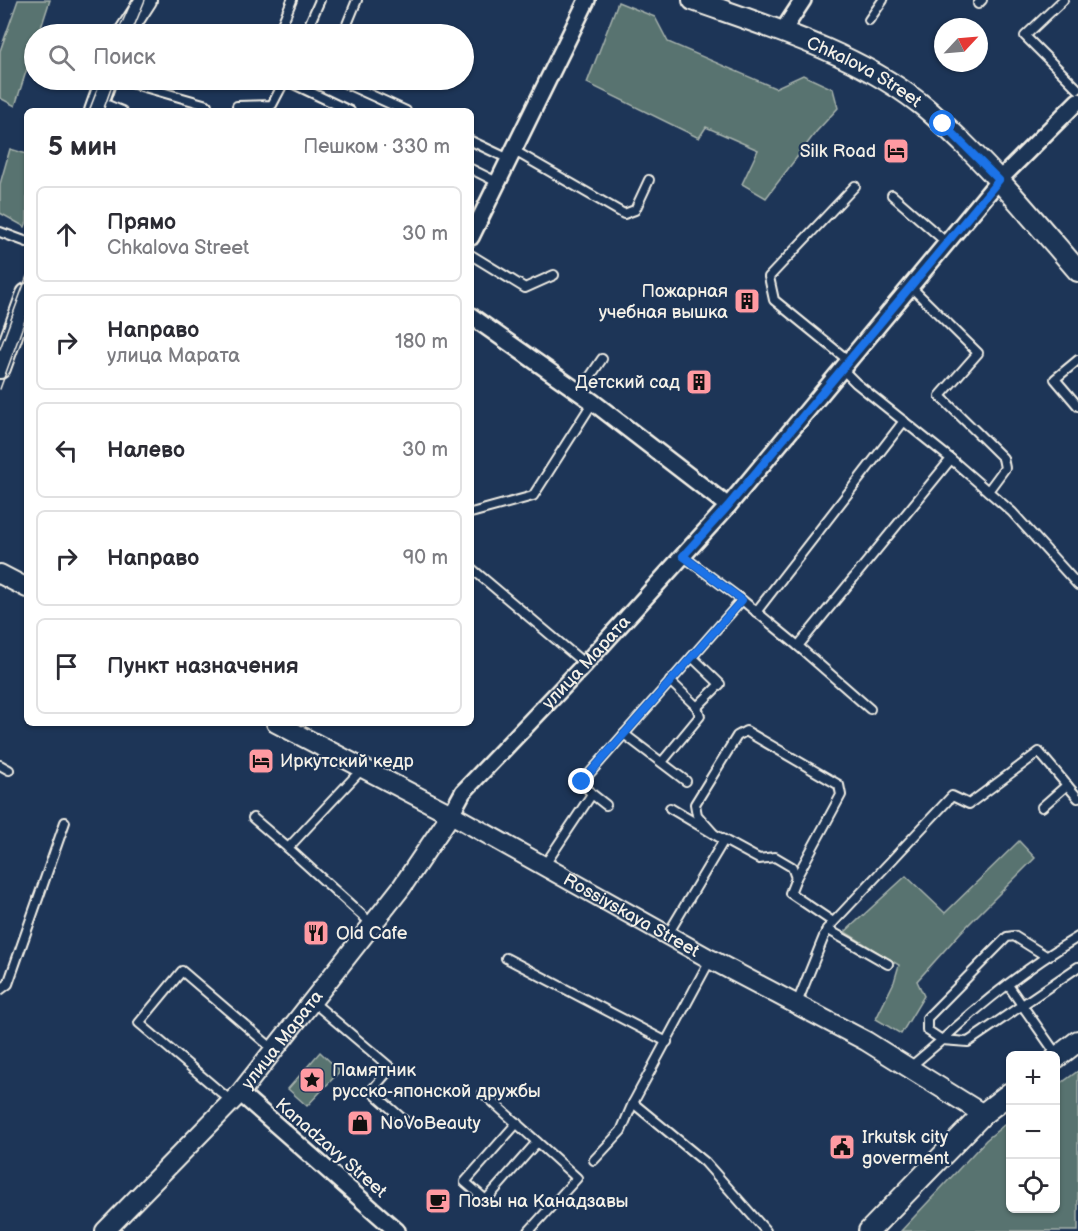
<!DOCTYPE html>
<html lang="ru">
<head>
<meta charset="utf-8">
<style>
	body { margin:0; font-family:"Balsamiq Sans",sans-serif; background:#f7f7f7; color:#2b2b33 }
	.controls { position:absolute; right:18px; bottom:18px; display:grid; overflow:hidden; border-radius:9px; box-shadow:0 2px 4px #0004 }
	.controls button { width:54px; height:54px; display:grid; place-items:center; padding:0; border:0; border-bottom:2px solid #e1e1e2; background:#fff; color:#2b2b33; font:30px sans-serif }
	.compass { position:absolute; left:934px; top:18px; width:54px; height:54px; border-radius:50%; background:#fff; box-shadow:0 2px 4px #0004; rotate:64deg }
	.stop { position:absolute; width:18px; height:18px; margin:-14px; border:4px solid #1a73e8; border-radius:50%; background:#fff }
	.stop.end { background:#1a73e8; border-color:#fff; box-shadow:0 2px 6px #0008 }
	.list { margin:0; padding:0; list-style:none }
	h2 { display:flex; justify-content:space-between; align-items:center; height:78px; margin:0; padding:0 24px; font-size:26px }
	h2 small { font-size:20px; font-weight:400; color:#7c7c81 }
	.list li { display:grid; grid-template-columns:39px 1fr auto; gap:18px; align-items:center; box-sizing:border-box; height:96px; margin:0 12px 12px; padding:0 12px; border:2px solid #e1e1e2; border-radius:9px }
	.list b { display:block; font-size:22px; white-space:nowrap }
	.list p { margin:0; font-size:20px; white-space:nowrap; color:#7c7c81 }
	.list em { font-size:20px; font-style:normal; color:#7c7c81 }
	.icon { flex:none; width:33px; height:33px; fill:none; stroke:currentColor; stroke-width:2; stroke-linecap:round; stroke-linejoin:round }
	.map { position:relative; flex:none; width:1078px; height:1231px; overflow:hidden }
	.search { position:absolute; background:#fff; box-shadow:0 2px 4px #0004; left:24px; top:24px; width:450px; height:66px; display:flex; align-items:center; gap:15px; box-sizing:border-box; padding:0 21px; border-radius:33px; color:#7c7c81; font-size:22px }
	.panel { position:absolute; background:#fff; box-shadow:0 2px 4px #0004; left:24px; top:108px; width:450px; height:618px; border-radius:9px }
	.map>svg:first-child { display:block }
</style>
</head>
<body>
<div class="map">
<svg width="1078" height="1231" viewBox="0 0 1078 1231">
	<rect width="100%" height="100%" fill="#1d3557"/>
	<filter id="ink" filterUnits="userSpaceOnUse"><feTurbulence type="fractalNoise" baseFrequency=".0167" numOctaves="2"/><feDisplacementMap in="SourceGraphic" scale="12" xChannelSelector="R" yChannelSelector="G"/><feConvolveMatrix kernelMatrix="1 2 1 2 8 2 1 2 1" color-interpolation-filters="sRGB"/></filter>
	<g filter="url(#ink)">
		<g fill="#597370" stroke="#a6b2ac" stroke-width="1.5">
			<path d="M18,0H50L39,34H34V47L15,106L0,98V51Z"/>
			<path d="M618,2L655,17L668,42L775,88L803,75L833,89L838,108L816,132L766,198L742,184L758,150L706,127L699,138L587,83Z"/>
			<path d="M10,149L27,154V222L25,227L0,213V184Z"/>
			<path d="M1019,841L1035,858L961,932L917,981L924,996L901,1034L876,1019L894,982L899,965L845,932L906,876L945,913Z"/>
			<path d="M320,1052L340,1071L307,1106L288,1089Z"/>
			<path d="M1078,1071V1231H901L986,1140L1010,1120V1208H1056V1087Z"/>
		</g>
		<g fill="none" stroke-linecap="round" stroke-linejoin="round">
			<g stroke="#f4f1e8" stroke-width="12">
				<g id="service">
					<path d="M1063,0L1025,36L1078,89"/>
					<path d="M978,4L982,0"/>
					<path d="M869,20L883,0"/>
					<path d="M278,34L292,0"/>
					<path d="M305,34L320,0"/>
					<path d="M343,34L357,0"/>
					<path d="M120,80L207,105"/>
					<path d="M285,80L350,111"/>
					<path d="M338,80L406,111"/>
					<path d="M100,102L122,111"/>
					<path d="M237,106L272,105L285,80"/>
					<path d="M471,141L509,159"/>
					<path d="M513,150L624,214L635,210L649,180"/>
					<path d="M471,169L497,182"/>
					<path d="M892,195L947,243"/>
					<path d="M0,232L27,242"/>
					<path d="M471,255L525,288L554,275"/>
					<path d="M911,287L978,353L940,396L1003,458L1005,468L988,491"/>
					<path d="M1078,360L1055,379L1078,406"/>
					<path d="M849,361L774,300L769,277L855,186"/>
					<path d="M579,393L602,359"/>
					<path d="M951,459L1012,512L1078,585"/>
					<path d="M471,513L533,496L593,402"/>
					<path d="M471,568L585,664"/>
					<path d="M742,600L798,646L951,459L856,383L842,369"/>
					<path d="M756,612L904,421"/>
					<path d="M798,646L870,709"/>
					<path d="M692,657L720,684L697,707"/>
					<path d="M624,734L686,781"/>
					<path d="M662,762L700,716L697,707L670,681"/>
					<path d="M0,765L9,770"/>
					<path d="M362,769L288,848L373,925"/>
					<path d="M592,794L606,805"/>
					<path d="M1042,807L1067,785"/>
					<path d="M670,808L724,840"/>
					<path d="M253,818L288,848"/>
					<path d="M713,833L697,815L695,804L737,736L746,731L839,785L841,795L796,878"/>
					<path d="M544,866L592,794L582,782L742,600L683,556"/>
					<path d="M827,929L888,964"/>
					<path d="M668,934L724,840L759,859L775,857L792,867L796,878L790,893L833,922"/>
					<path d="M1046,956L1014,936L1007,937L927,1018V1030L942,1040C984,1001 1029,966 1078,937"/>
					<path d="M506,958L667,1042"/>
					<path d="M710,960L633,1103L705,1162L766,1231"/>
					<path d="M1008,985L1057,1055"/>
					<path d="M0,990L8,984L65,822"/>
					<path d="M313,1002L391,1068L371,1091L405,1121"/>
					<path d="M797,1003L827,929L952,796L969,804L1039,752L1078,798"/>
					<path d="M909,1068L942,1040L968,1042L1078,967"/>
					<path d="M483,1093L577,1178L529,1231"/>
					<path d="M231,1101L139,1023L182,971L274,1050"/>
					<path d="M517,1123L465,1182L486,1200L537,1142"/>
					<path d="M594,1160L621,1131L633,1103"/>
				</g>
			</g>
			<g stroke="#f4f1e8" stroke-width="20">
				<g id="minor">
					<path d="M782,32L803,0"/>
					<path d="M471,237L587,0"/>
					<path d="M471,316L593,402L728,506"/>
					<path id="s1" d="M451,814L463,792L585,664L728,506L999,180L1078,101"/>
					<path d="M240,1093L397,1231"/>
				</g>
			</g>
			<g stroke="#f4f1e8" stroke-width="22">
				<g id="tertiary">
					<path d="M0,574L27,588"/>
					<path id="s2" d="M276,723L451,814L710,959L866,1041L983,1114"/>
					<path id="s3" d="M105,1231L240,1093L401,888L451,814"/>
				</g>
			</g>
			<g stroke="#f4f1e8" stroke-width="24">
				<g id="secondary">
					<path id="s4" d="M693,0C769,27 853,52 918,102C933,113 947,128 962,142C1003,182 1040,227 1078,271"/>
					<path d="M124,34L146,0"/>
					<path d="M95,111L106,80"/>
					<path d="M0,368L27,294"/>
					<path d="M1056,1058L1078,1041"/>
					<path d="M869,1231L983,1114L1010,1093"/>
				</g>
			</g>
			<use href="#service" stroke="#1d3557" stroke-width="8"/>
			<use href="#minor" stroke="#1d3557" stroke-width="15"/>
			<use href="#tertiary" stroke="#1d3557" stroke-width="18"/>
			<use href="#secondary" stroke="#1d3557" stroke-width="20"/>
			<g stroke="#f4f1e8" stroke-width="1.5">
				<path d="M117,34L132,0"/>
				<path d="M131,34L145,0"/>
				<path d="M89,111L101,80"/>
				<path d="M103,111L114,80"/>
				<path d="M0,349L27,276"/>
				<path d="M0,389L27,315"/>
			</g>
		</g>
	</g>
	<g fill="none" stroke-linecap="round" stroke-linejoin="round" filter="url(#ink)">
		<path stroke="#1a73e8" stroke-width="8" d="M582,782L742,600L683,556L728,506L999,180L943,124"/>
	</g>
	<defs>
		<g id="hotel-square" transform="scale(1.35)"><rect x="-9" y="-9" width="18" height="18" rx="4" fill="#ff9aa2" stroke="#1d3557"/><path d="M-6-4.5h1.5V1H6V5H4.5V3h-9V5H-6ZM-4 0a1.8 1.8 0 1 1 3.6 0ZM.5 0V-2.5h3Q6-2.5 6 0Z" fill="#111"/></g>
		<g id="building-square" transform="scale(1.35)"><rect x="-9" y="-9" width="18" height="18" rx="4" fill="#ff9aa2" stroke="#1d3557"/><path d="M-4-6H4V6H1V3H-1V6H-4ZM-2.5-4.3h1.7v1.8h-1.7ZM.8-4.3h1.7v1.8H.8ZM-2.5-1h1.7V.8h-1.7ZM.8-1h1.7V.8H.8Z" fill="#111"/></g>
		<g id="restaurant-square" transform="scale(1.35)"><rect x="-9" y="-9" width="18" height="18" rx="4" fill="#ff9aa2" stroke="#1d3557"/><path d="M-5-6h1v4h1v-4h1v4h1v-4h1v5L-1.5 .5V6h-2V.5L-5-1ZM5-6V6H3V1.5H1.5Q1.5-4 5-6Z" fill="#111"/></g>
		<g id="sight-square" transform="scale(1.35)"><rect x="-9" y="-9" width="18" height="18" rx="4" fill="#ff9aa2" stroke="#1d3557"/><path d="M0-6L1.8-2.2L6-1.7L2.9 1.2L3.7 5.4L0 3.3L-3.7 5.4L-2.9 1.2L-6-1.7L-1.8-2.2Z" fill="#111"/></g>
		<g id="shop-square" transform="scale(1.35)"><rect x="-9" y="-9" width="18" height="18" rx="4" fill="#ff9aa2" stroke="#1d3557"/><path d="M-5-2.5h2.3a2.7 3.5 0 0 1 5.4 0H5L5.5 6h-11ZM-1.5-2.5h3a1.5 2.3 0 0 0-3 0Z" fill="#111"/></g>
		<g id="civic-square" transform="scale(1.35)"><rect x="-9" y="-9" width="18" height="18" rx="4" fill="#ff9aa2" stroke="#1d3557"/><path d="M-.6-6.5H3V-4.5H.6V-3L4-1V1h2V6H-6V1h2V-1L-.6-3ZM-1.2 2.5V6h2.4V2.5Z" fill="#111"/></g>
		<g id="cafe-square" transform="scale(1.35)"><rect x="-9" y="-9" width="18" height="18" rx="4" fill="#ff9aa2" stroke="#1d3557"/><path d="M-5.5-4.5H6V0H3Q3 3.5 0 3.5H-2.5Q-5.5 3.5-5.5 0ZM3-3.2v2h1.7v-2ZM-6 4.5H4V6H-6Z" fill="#111"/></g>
	</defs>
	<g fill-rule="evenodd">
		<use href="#hotel-square" x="896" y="151"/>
		<use href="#building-square" x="747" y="301"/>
		<use href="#building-square" x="699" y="382"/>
		<use href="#hotel-square" x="261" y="761"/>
		<use href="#restaurant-square" x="316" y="933"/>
		<use href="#sight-square" x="312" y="1080"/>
		<use href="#shop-square" x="360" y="1123"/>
		<use href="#civic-square" x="842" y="1147"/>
		<use href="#cafe-square" x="438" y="1201"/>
	</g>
	<g text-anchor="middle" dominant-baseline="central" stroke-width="4.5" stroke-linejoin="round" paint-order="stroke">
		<g font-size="18" fill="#f4f1e8" stroke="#1d3557">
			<text stroke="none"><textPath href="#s4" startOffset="186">Chkalova Street</textPath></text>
			<text stroke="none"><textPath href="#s1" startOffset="204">улица Марата</textPath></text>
			<text stroke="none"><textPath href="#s2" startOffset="404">Rossiyskaya Street</textPath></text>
			<text stroke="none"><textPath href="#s3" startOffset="261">улица Марата</textPath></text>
			<text transform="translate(331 1148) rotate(41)">Kanadzavy Street</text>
		</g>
		<g font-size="18" fill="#f4f1e8" stroke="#1d3557" text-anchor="start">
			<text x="876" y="151" text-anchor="end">Silk Road</text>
			<text x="728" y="291" text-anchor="end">Пожарная<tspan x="728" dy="21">учебная вышка</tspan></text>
			<text x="680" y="382" text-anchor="end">Детский сад</text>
			<text x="280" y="761">Иркутский кедр</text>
			<text x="336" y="933">Old Cafe</text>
			<text x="332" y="1070">Памятник<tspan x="332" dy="21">русско-японской дружбы</tspan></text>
			<text x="380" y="1123">NoVoBeauty</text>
			<text x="862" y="1137">Irkutsk city<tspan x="862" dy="21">goverment</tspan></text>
			<text x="458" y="1201">Позы на Канадзавы</text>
		</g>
	</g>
</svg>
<div class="controls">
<button>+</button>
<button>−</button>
<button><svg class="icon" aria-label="locate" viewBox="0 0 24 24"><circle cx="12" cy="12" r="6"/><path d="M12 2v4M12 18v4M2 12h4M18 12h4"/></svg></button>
</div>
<svg class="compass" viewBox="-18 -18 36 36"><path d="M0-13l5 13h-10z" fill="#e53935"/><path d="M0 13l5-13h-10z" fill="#7c7c81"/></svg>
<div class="stop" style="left:943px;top:124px"></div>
<div class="stop end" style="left:582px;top:782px"></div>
<div class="search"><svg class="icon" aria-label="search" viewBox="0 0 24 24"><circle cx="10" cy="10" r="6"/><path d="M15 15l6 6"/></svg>Поиск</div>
<section class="panel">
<h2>5 мин<small>Пешком · 330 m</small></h2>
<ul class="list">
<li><svg class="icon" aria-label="ahead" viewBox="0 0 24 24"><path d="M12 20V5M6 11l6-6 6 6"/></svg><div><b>Прямо</b><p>Chkalova Street</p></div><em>30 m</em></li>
<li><svg class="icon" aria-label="right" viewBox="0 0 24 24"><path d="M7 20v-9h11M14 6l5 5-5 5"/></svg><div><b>Направо</b><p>улица Марата</p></div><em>180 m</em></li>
<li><svg class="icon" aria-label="left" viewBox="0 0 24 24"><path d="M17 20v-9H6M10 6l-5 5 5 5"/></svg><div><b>Налево</b></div><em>30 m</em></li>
<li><svg class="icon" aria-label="right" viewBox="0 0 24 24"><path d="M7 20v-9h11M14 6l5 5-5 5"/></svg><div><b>Направо</b></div><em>90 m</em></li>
<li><svg class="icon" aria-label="arrive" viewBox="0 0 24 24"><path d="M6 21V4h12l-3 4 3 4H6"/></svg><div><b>Пункт назначения</b></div></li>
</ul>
</section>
</div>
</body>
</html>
